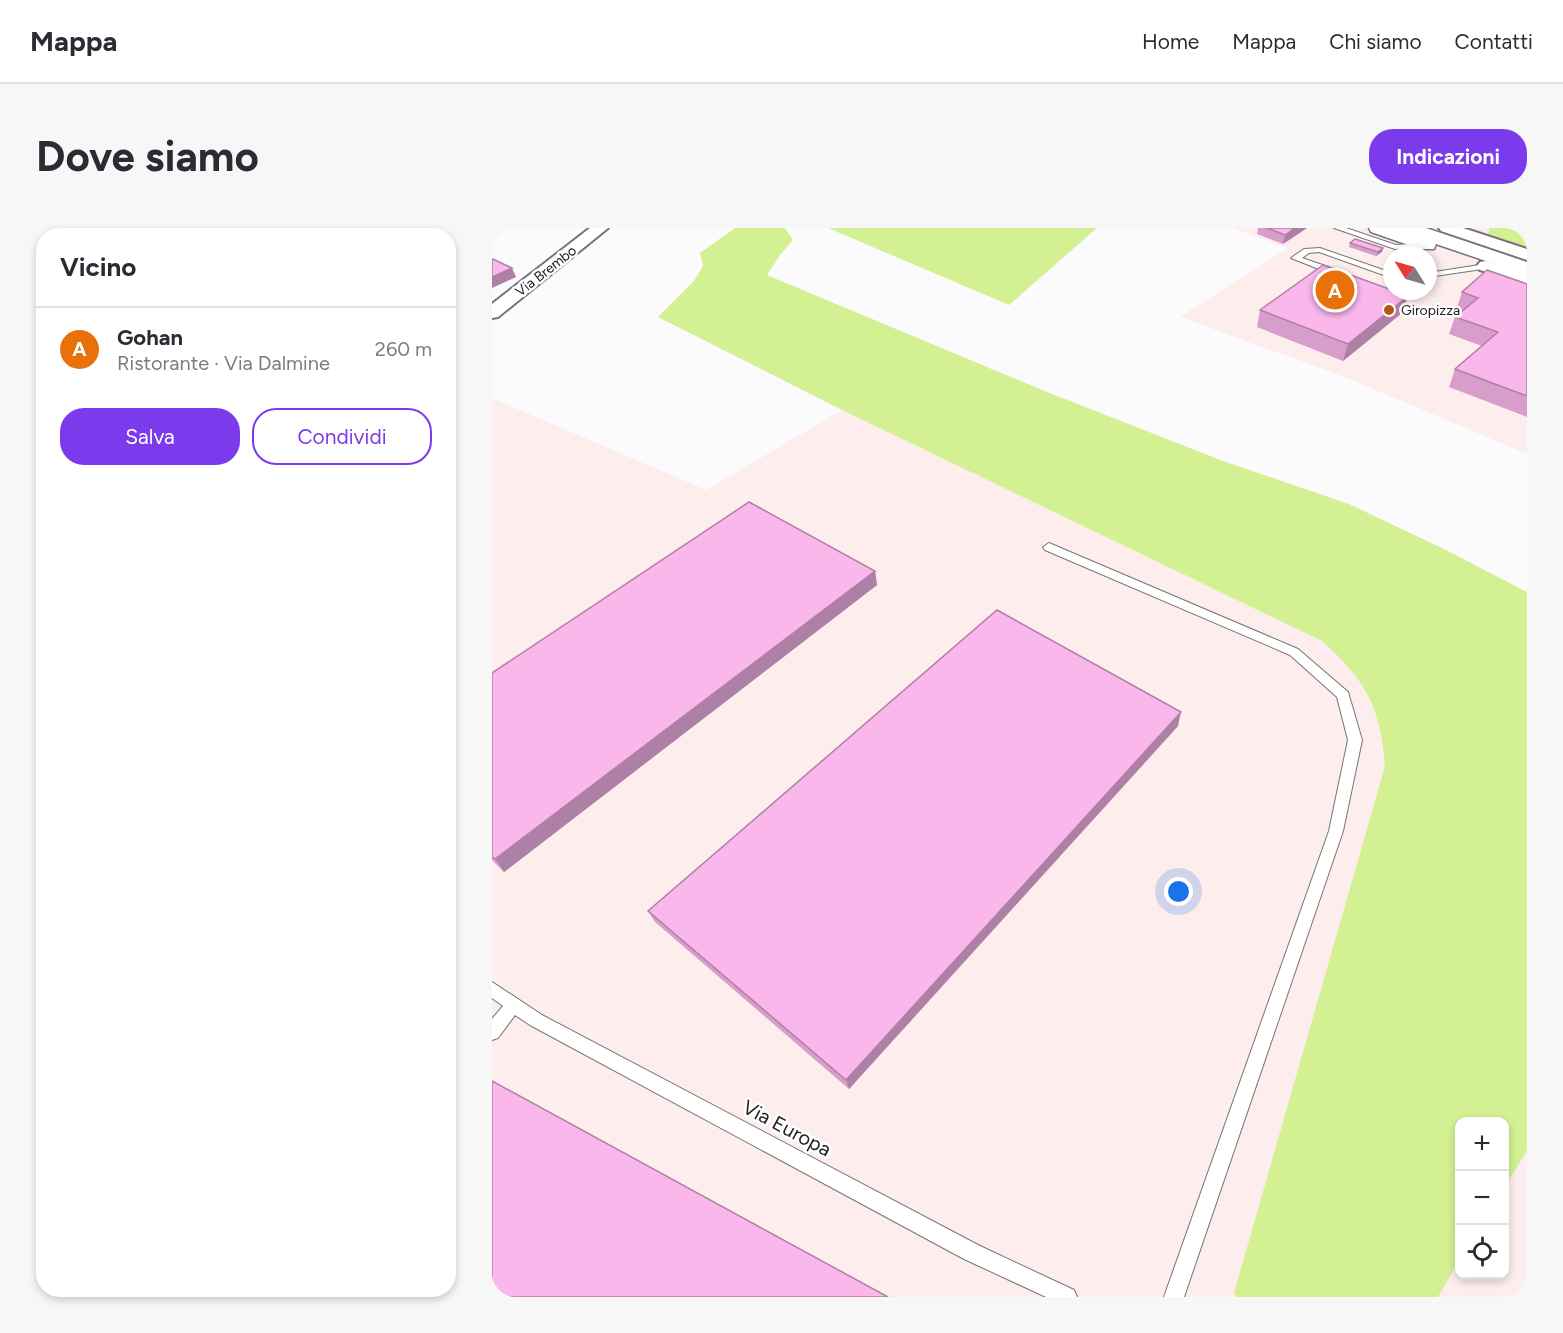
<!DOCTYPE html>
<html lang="it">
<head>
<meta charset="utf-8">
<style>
	body { margin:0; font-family:Figtree,sans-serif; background:#f7f7f7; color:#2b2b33 }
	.controls { position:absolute; right:18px; bottom:18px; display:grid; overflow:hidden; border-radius:12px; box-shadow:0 3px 9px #0003 }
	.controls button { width:54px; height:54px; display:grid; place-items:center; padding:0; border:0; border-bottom:2px solid #e1e1e2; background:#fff; color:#2b2b33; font:30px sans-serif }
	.compass { position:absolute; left:891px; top:18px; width:54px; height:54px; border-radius:50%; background:#fff; box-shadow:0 3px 9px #0003; rotate:307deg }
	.you { position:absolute; left:687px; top:664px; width:21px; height:21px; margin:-15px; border:4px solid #fff; border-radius:50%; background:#1a73e8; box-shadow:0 0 0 9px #1a73e833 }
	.badge { display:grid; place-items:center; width:39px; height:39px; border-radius:50%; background:#7c3aed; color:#fff; font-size:20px; font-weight:700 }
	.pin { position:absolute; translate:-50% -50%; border:3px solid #fff; box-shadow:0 2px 6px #0006 }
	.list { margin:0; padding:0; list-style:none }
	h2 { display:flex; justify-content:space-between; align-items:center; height:78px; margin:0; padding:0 24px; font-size:26px }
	h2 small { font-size:20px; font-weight:400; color:#7c7c81 }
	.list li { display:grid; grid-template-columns:39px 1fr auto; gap:18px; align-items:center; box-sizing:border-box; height:84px; padding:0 24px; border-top:2px solid #e1e1e2 }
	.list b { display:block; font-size:22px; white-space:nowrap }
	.list p { margin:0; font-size:20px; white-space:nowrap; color:#7c7c81 }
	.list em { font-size:20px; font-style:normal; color:#7c7c81 }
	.actions { display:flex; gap:12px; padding:18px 24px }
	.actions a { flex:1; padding:14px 0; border:2px solid #7c3aed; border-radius:24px; text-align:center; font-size:21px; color:#7c3aed }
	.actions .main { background:#7c3aed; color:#fff }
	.icon { flex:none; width:33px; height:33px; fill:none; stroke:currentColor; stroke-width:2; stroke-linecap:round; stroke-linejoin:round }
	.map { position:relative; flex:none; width:1035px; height:1069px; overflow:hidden; border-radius:24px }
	header { display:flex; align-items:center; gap:36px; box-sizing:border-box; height:84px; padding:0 30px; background:#fff; border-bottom:2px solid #e1e1e2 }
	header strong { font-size:28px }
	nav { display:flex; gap:33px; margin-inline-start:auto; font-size:21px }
	.intro { display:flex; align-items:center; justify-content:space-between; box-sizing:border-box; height:144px; padding:0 36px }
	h1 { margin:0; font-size:42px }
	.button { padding:15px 27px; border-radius:24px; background:#7c3aed; color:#fff; font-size:21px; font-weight:700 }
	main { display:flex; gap:36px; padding:0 36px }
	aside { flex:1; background:#fff; border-radius:24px; box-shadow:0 3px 9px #0003 }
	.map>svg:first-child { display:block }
</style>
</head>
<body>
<header>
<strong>Mappa</strong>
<nav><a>Home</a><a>Mappa</a><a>Chi siamo</a><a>Contatti</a></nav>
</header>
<div class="intro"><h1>Dove siamo</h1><a class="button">Indicazioni</a></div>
<main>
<aside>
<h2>Vicino<small></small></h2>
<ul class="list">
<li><span class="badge" style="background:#e8710a">A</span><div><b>Gohan</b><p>Ristorante · Via Dalmine</p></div><em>260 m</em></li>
</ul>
<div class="actions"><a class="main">Salva</a><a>Condividi</a></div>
</aside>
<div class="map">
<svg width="1035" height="1069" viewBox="0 0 1035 1069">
	<rect width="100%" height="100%" fill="#fbfbfd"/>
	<g fill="#fdedec" fill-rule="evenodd">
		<path d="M740,0H998L995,6L1035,0V226L855,150L688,89L796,20ZM900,27H936V63H900Z"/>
		<path d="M0,170L214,262L350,182L830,413L854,434L874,463L890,502L1035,517V1069H0ZM968,894H1012V1046H968Z"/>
	</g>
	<g fill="#d3f093">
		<path d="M243,0H293L301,12L288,27L275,47L555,164L731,233L857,276L954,322L1035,364V922L1013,959L1012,894H968L967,1033L946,1069H745L742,1065L893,538C889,480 873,451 830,413L350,182L166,89L202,53L211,38L208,25Z"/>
		<path d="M336,0H605L517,77Z"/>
		<path d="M998,0H1035V20L995,7Z"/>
	</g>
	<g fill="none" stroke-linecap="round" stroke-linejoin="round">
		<g stroke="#757577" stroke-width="2">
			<g id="lane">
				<path d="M842,0H854L904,17L934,15L938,17L934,19L903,21Z"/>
				<path d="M828,20L900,45V50L827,24L817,25L810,30L848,43V47H842L799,30L812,21Z"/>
				<path d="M994,36L998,38L997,40L936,49V45Z"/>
				<path d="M894,60L904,64L920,63L904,70L891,65V61Z"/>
				<path d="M557,315L806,421L856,464L870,512L851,603L692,1069H672L837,603L856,512L845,469L798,427L553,322L551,319Z"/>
				<path d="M0,754L50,787L486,1017L582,1062L585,1069H554L472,1031L38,797L23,787L6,810L0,812V791L11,778L0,770Z"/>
			</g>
		</g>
		<g stroke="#757577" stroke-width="4">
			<g id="street">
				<path d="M98,0H116L6,89L0,90V76Z"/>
				<path d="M947,0H971L1035,21V32L949,3Z"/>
				<path d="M994,33L1035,46V57L988,42L985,38L988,34Z"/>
			</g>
		</g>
		<g stroke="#757577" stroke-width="3">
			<path id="highway" d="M877,0H934L1035,34V47L944,16L942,21H928L879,4Z"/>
		</g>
		<use href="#lane" fill="#fff" fill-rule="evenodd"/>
		<use href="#street" fill="#fff" fill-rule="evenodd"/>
		<use href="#highway" fill="#fff" fill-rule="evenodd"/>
	</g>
	<g fill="#d79dcb">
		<path d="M766,0H815L791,16L765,6Z"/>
		<path d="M858,15L891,20L890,24L884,28L857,19Z"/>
		<path d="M1035,56V189L957,159L963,141L990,118L957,106L963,89L969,84L964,82L970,64Z"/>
		<path d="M916,68L910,85L851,133L765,99L768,82Z"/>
		<path d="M383,343L385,357L12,644L0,632V445Z"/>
		<path d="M686,498L357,861L163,694L156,683Z"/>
	</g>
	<g fill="#af80a5">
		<path d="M803,0H815L791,16L793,7Z"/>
		<path d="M891,20L890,24L884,28L886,24Z"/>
		<path d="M20,40L24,49L0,60V49Z"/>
		<path d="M916,68L910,85L851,133L856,116Z"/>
		<path d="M383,343L385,357L12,644L3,631Z"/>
		<path d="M689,484L686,498L357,861L354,852Z"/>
	</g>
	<g fill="#fab7ec" stroke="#af80a5" stroke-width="1.5">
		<path d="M775,0H803L793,7Z"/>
		<path d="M863,11L891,20L886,24L858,15Z"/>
		<path d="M0,31H1L20,40L0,49Z"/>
		<path d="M831,37L900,62V63H903L916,68L856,116L768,82Z"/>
		<path d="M995,42L1035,56V168L963,141L1006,104L963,89L986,70L970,64Z"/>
		<path d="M257,274L383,343L3,631L0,629V445Z"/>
		<path d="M505,382L689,484L354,852L156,683Z"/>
		<path d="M0,853L396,1069H0Z"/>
	</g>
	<circle fill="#b75517" stroke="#fff" stroke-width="2" cx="897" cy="82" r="6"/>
	<g text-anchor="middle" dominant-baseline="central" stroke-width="5" stroke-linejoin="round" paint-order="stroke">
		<g font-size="14" fill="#212122" stroke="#fff">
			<text transform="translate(54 43) rotate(-38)">Via Brembo</text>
		</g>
		<g font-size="14" fill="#212122" stroke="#fff" text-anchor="start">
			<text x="909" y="82">Giropizza</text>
		</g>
		<g font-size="20" fill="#212122" stroke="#fff">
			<text transform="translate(295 900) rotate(28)">Via Europa</text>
		</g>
	</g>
</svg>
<div class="controls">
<button>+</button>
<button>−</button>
<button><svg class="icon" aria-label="locate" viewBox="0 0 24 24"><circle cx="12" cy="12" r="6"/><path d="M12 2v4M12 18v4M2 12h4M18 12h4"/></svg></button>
</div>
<svg class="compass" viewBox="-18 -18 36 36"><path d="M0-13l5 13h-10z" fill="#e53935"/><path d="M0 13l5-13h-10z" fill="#7c7c81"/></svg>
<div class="you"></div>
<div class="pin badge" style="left:843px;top:62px;background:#e8710a">A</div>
</div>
</main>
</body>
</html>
